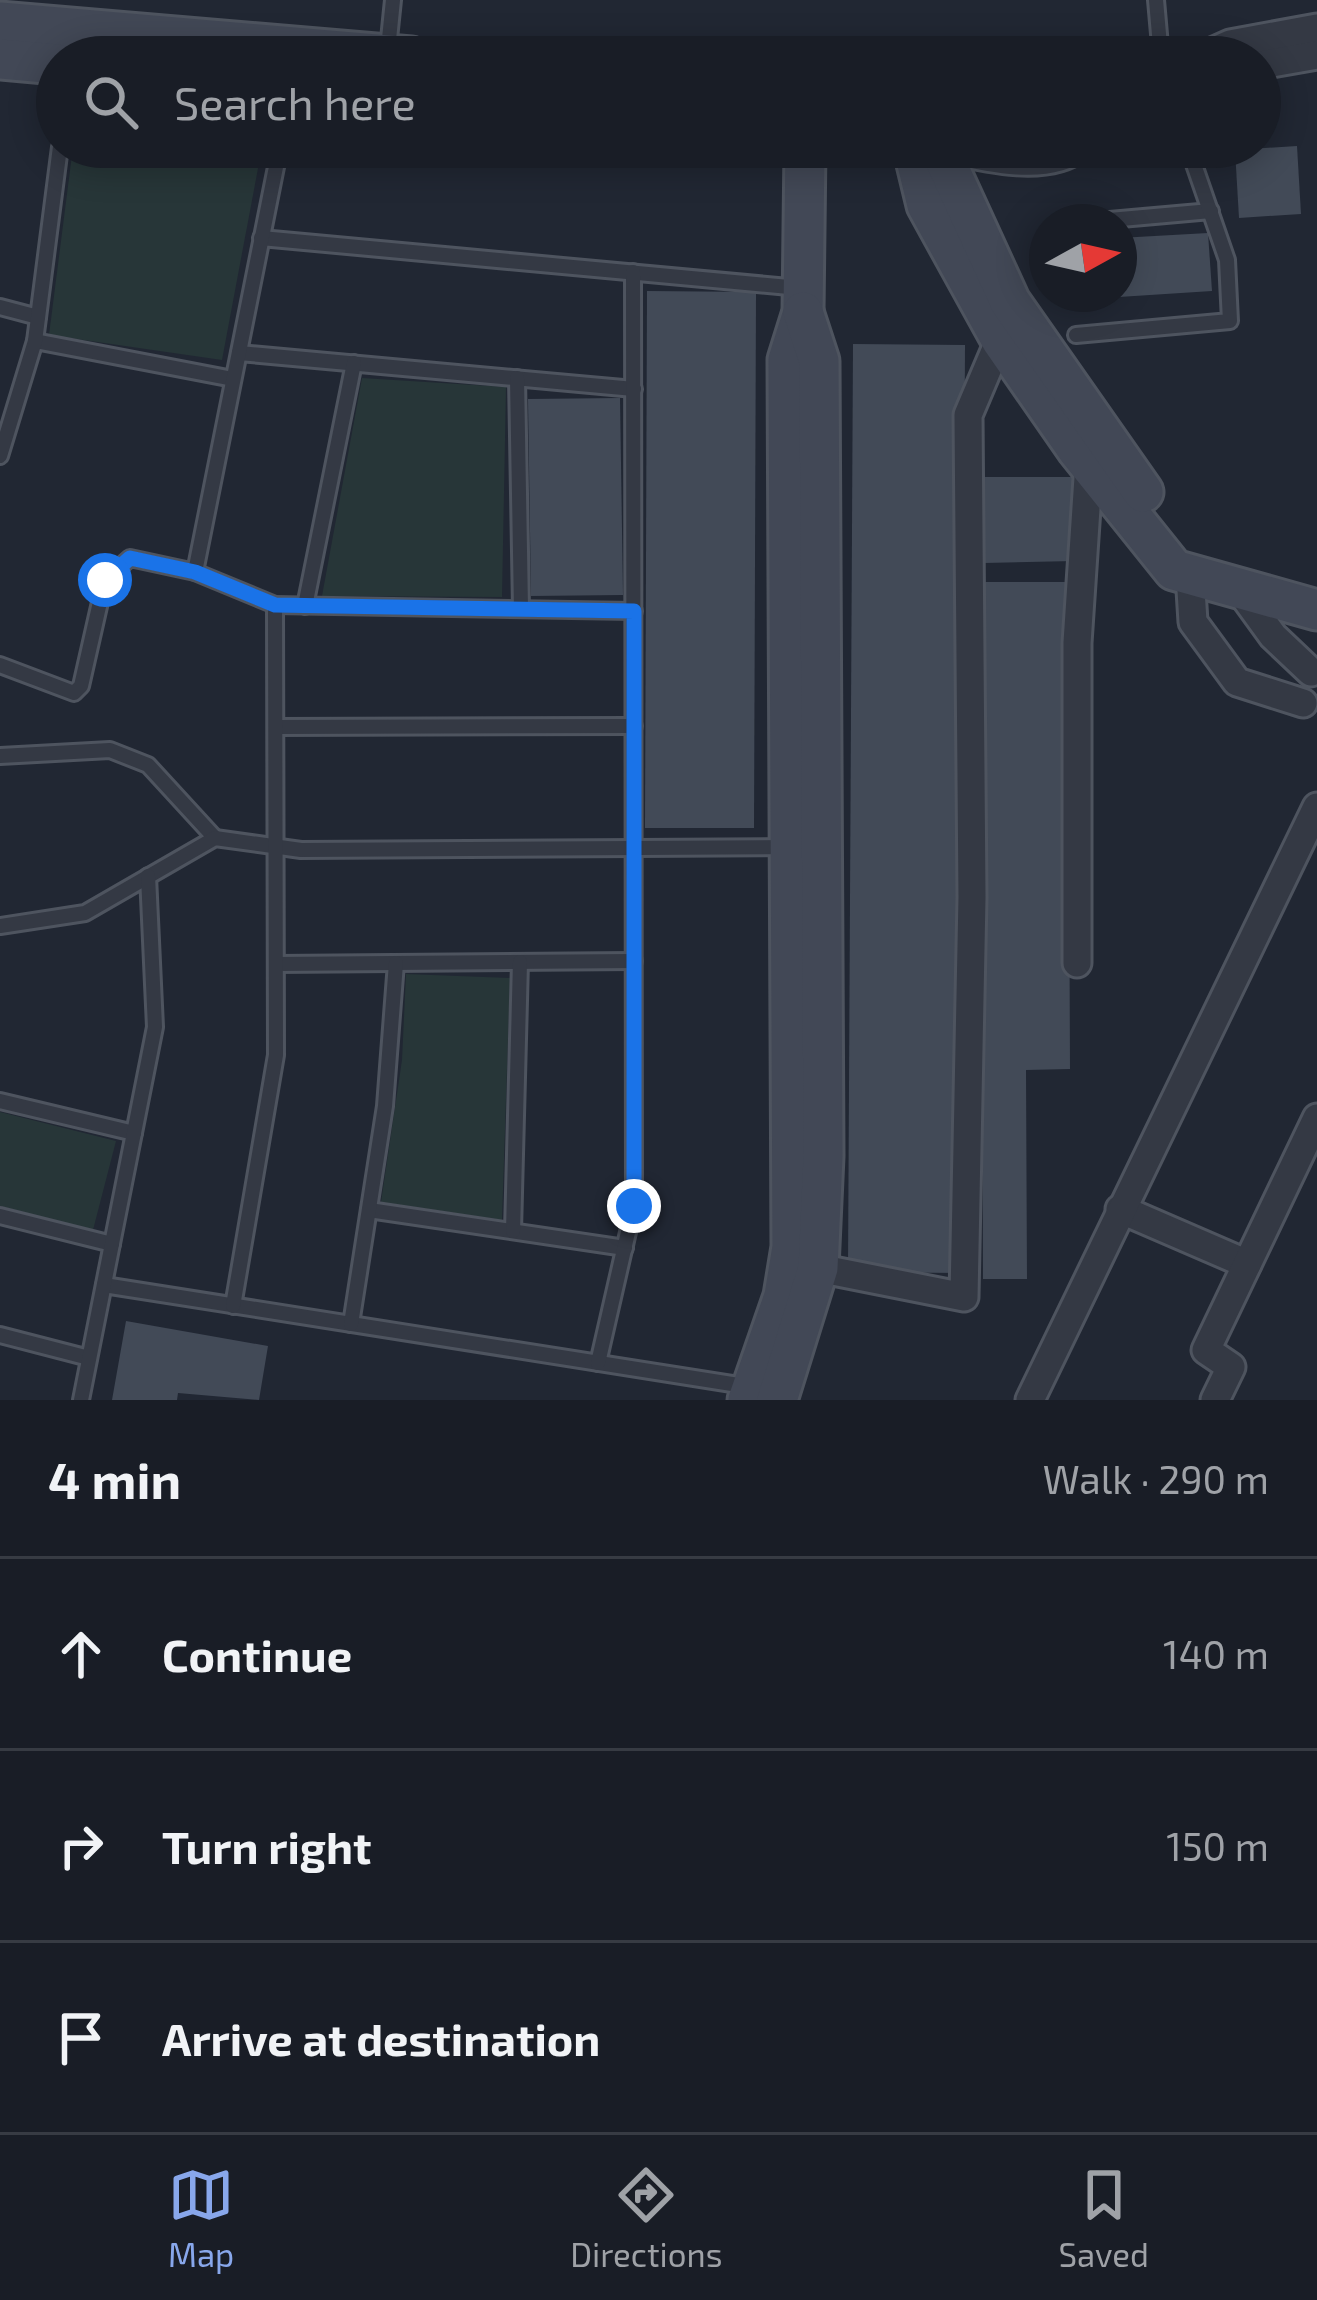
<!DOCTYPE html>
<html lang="en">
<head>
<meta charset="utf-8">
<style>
	body { margin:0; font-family:"Exo 2",sans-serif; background:#22262e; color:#f1f3f6 }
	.compass { position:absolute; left:1029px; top:204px; width:108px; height:108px; border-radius:50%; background:#191d26; box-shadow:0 6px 30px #0003; rotate:82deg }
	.stop { position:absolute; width:36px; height:36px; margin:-27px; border:9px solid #1a73e8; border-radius:50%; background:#fff }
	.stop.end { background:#1a73e8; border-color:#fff; box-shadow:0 3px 12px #0008 }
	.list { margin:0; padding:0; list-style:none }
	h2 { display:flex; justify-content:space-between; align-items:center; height:156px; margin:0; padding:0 48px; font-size:51px }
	h2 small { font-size:39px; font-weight:400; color:#9fa2a7 }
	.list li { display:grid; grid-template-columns:78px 1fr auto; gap:36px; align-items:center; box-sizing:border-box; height:192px; padding:0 48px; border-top:3px solid #373b43 }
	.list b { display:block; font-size:45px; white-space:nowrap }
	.list em { font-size:39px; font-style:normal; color:#9fa2a7 }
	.icon { flex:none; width:66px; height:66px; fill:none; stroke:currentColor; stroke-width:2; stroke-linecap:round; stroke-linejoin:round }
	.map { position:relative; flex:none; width:1317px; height:1400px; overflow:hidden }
	.search { position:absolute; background:#191d26; box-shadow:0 6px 30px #0003; left:36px; right:36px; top:36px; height:132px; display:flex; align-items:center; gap:30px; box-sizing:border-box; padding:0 42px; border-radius:66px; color:#9fa2a7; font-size:45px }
	.sheet { height:732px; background:#191d26 }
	nav { display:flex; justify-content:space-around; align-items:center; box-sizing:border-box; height:168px; border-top:3px solid #373b43; background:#191d26; font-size:33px; color:#9fa2a7 }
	nav a { display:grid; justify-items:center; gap:6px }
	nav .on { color:#88a7eb }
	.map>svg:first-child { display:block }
</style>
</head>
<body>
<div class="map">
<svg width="1317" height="1400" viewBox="0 0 1317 1400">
	<rect width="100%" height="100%" fill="#212733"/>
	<g fill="#273638">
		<path d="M73,147H262L222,360L49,335Z"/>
		<path d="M362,378L506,387L502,597L322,596Z"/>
		<path d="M406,974L510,978L502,1220L381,1202L402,1060Z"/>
		<path d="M0,1112L116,1141L93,1230L0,1206Z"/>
	</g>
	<g fill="#424a57">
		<path d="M1297,146L1301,214L1239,218L1235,150Z"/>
		<path d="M1208,233L1212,291L1119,297V238Z"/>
		<path d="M647,291L756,292L754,828H645Z"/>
		<path d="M853,344L965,345L960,1273L848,1272Z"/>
		<path d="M620,398L623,595L531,596L528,399Z"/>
		<path d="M983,477H1085L1074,561L984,563Z"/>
		<path d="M981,582H1068L1070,1069L1026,1070L1027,1279H983Z"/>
		<path d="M126,1321L268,1346L259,1400L178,1393L177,1400H112Z"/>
	</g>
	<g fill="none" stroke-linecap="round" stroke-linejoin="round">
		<g stroke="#4e545f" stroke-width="20">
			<g id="lane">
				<path d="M1156,0L1161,57"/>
				<path d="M388,49L393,0"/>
				<path d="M1087,222L1211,211"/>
				<path d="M261,238L800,288"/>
				<path d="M0,307L38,317"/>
				<path d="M1076,335L1230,321L1227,260L1188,147"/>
				<path d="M35,341L233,379"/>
				<path d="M239,353L634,389"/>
				<path d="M517,378L521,609"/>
				<path d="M0,456L35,341L60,147"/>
				<path d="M275,605L634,611"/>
				<path d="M305,606L354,363"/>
				<path d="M0,665L74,693L81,686L105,580L130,558L195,572"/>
				<path d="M276,727L634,726"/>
				<path d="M0,756L110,750L148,765L215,838"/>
				<path d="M0,926L85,913L215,838L301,850L789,847"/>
				<path d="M277,964L634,961"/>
				<path d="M0,1101L134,1133"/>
				<path d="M369,1210L625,1248"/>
				<path d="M0,1216L112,1244"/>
				<path d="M513,1231L520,962"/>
				<path d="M104,1285L751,1387"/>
				<path d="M233,1306L276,1055L275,605L195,572L280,147"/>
				<path d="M351,1324L385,1106L396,963"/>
				<path d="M0,1335L89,1358"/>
				<path d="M598,1363L634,1206L633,272"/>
				<path d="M81,1400L155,1027L148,876"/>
			</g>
		</g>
		<g stroke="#4e545f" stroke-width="33">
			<g id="street">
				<path d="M1201,57L1230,44L1317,28"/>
				<path d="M1260,65L1317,55"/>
				<path d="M939,147C979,156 1046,174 1079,147"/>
				<path d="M1190,574L1193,622L1237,682L1303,703"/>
				<path d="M1236,585L1273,636L1311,672"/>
				<path d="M1077,963V643L1089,463"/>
				<path d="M1120,1209L1247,1264"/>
				<path d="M818,1268L964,1297L972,897L968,415L1004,330"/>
				<path d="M1030,1400L1317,807"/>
				<path d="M1215,1400L1231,1367L1206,1350L1317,1118"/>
			</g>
		</g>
		<g stroke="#4e545f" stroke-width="45">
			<g id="secondary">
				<path d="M0,22L411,57"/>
				<path d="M0,59L57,64"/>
				<path d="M913,147L927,205L1002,341L1077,449L1174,570L1317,610"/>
				<path d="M939,147L1010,302L1143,492"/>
				<path d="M748,1400L784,1296L792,1247L788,360L803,312L805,147"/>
				<path d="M777,1400L818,1268L823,1156L819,361L803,312"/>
			</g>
		</g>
		<use href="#lane" stroke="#343944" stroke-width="14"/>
		<use href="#street" stroke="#343944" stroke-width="27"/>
		<use href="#secondary" stroke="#424856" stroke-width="39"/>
	</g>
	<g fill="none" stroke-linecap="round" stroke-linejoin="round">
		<path stroke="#1a73e8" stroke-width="15" d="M105,580L130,558L195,572L275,605L634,611V1206"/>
	</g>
</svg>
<svg class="compass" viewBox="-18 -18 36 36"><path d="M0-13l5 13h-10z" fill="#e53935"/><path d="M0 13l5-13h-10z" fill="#9fa2a7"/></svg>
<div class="stop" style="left:105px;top:580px"></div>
<div class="stop end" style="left:634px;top:1206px"></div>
<div class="search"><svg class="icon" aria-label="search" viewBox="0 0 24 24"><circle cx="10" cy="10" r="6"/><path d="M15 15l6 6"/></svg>Search here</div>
</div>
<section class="sheet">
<h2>4 min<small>Walk · 290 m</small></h2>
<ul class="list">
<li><svg class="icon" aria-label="ahead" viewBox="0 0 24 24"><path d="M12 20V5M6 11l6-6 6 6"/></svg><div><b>Continue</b></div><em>140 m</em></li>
<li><svg class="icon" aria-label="right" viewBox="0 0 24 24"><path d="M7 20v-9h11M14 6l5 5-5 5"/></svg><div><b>Turn right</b></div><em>150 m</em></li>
<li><svg class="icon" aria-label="arrive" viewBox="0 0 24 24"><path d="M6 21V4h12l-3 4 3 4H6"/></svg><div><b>Arrive at destination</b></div></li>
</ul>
</section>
<nav>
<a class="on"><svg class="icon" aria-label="map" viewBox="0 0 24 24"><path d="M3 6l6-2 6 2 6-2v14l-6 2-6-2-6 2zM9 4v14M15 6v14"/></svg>Map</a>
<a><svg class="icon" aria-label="directions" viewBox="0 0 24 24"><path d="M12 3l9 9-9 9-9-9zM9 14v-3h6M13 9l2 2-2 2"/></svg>Directions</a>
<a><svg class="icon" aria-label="saved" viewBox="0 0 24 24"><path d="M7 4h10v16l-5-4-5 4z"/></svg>Saved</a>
</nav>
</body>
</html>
